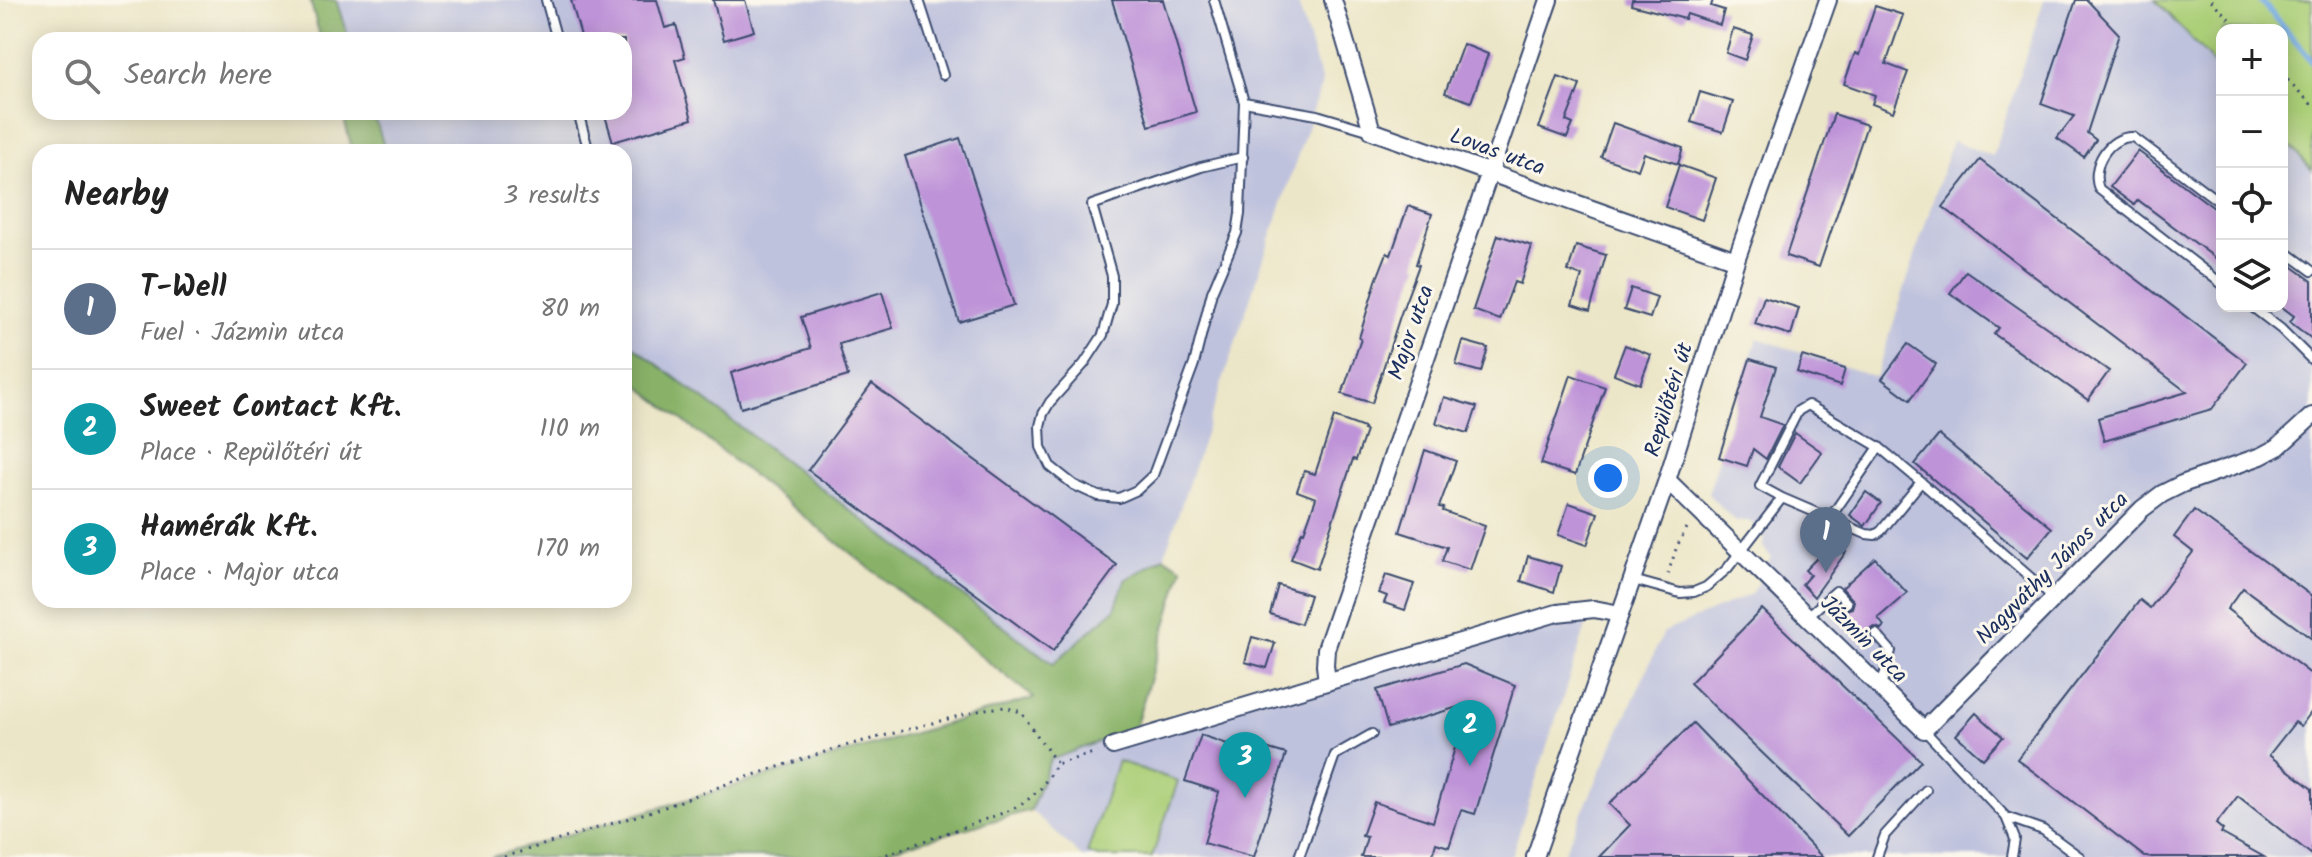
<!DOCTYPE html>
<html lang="en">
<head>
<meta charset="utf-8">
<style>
	body { margin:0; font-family:Kalam,sans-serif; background:#f2f2f2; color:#222 }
	.controls { position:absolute; right:24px; top:24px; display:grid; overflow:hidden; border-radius:16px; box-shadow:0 4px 20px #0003 }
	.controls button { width:72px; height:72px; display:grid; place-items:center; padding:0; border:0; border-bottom:2px solid #e0e0e0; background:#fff; color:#222; font:40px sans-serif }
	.you { position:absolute; left:1608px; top:478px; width:28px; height:28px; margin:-20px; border:6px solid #fff; border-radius:50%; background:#1a73e8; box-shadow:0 0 0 12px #1a73e833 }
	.badge { display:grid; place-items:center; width:52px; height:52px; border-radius:50%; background:#d93025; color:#fff; font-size:26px; font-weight:700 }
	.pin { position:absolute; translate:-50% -66px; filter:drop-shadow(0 2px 4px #0008) }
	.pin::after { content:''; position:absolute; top:42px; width:28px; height:24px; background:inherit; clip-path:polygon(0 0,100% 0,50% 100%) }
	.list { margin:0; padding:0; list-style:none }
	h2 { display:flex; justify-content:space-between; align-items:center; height:104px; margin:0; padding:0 32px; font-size:34px }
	h2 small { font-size:26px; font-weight:400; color:#767676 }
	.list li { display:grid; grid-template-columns:52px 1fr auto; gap:24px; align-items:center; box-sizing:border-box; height:120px; padding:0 32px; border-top:2px solid #e0e0e0 }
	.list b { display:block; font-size:30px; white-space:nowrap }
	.list p { margin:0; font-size:26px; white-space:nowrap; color:#767676 }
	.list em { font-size:26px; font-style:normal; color:#767676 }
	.icon { flex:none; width:44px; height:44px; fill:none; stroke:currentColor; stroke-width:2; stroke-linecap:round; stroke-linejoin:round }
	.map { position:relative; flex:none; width:2312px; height:857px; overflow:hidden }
	.search { position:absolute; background:#fff; box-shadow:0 4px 20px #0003; left:32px; top:32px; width:600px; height:88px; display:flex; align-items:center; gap:20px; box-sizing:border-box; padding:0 28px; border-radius:24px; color:#767676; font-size:30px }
	.panel { position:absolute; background:#fff; box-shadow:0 4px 20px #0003; left:32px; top:144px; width:600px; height:464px; border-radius:24px }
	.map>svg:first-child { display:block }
</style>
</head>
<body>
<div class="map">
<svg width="2312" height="857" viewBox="0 0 2312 857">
	<rect width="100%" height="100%" fill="#fbf7ec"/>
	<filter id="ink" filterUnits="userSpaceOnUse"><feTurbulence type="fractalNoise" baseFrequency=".0125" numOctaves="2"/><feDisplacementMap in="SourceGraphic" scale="16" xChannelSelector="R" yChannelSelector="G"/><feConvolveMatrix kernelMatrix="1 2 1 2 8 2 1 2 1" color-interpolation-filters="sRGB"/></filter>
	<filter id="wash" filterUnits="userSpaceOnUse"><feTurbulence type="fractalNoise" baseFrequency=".006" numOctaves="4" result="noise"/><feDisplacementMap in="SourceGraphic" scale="32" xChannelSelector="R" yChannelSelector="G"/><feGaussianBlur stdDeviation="1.8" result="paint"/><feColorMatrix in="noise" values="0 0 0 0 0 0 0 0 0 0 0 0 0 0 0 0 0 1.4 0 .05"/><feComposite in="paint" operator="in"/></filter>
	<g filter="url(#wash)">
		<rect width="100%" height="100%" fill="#ece6c8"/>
		<g fill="#bfc2dd">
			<path d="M336,0H1297L1322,83L1164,557L1126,580L1115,609L1053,665L624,339V152H386L373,112H624V40H349Z"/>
			<path d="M2044,0H2155L2222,72V306H2282V137L2312,170V857H1562L1664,632L1751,594L1771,557L1763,547L1764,535L1749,521L1736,522L1708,494L1757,338L1876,377L1952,141L1993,156Z"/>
			<path d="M1591,611L1511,857H1082L1031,810L1050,760L1135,728Z"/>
		</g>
		<g fill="#accf78" stroke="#647f6b" stroke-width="2">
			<path d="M2155,0H2312V170L2282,137V30H2222V72Z"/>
			<path d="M1118,761L1178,781L1152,857H1098L1087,853Z"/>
		</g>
		<g fill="#89b268" stroke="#527063" stroke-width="2">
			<path d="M310,0H336L349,40H321Z"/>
			<path d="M342,112H373L386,152H353Z"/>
			<path d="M624,339L1053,664L1115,609L1125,580L1164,557L1183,568L1135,728L1050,760L1031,810L865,857H491L1034,698L624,374Z"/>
		</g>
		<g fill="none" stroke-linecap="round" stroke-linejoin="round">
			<path stroke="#76ace4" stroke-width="6" d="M2260,0L2312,61"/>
		</g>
		<g id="blocks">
			<g fill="#be93d8">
				<path d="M571,0H657L665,28L676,25L685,57L675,60L692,119L613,142L604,112H624V40H582Z"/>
				<path d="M713,0H745L754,31L724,40Z"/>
				<path d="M1112,0H1163L1196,112L1149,126Z"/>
				<path d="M1632,0H1713L1711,6L1724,10L1720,25L1687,14L1685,19L1631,5Z"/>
				<path d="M2076,0H2087L2119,34L2087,133L2096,140L2084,157L2057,138L2074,116L2041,104Z"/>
				<path d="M1875,6L1903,15L1886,64L1908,72L1893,112L1872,104L1875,95L1844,84L1855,53L1859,55Z"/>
				<path d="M1733,29L1753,35L1745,60L1726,53Z"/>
				<path d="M1463,44L1488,54L1471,102L1445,93Z"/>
				<path d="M1558,77L1580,85L1566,121L1573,124L1567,138L1539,128Z"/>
				<path d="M1700,92L1733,102L1723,132L1691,122Z"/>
				<path d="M1834,114L1867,125L1819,267L1786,256Z"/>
				<path d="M1613,123L1683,148L1678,164L1644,153L1638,170L1601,157Z"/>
				<path d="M960,138L1014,305L959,322L905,156Z"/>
				<path d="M2138,151L2222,214V263L2138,200L2134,205L2110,187Z"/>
				<path d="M1980,160L2247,363L2212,409L2104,441L2098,418L2187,392L1943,207Z"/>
				<path d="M1679,165L1716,178L1702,220L1665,207Z"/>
				<path d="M1408,206L1432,214L1416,264L1419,265L1400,316L1372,403L1342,394L1361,339L1359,338L1376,281L1387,253L1391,255Z"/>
				<path d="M1498,235L1532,246L1520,284L1514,282L1500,320L1473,310Z"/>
				<path d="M1576,246L1606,255L1590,311L1572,305L1582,276L1568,271Z"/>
				<path d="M2282,259L2312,281V339L2290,322L2294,316L2282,307Z"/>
				<path d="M1966,271L2109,371L2088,400L1994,334L1999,328L1950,293Z"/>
				<path d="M1631,288L1657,297L1650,318L1624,310Z"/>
				<path d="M882,292L893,328L839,344L848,376L741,408L731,373L811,348L801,317Z"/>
				<path d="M1764,297L1799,308L1791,335L1755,324Z"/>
				<path d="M1463,341L1488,348L1481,372L1456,365Z"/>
				<path d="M1908,344L1936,364L1910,400L1882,379Z"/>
				<path d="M1625,345L1651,355L1640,384L1614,374Z"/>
				<path d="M1802,356L1845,369L1840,386L1797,372Z"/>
				<path d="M1750,359L1776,367L1760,417L1783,425L1766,459L1753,449L1747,466L1719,457Z"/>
				<path d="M1571,375L1605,387L1575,475L1541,464Z"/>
				<path d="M872,384L1117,565L1053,651L808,470Z"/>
				<path d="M1444,397L1477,407L1468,433L1436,423Z"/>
				<path d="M1334,417L1364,428L1363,430L1366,431L1356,460L1353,459L1317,569L1291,559L1302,531L1304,532L1316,498L1297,491L1304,471L1315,474Z"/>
				<path d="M1795,433L1822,452L1800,483L1778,467Z"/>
				<path d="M1939,435L2052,528L2027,558L1915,464Z"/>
				<path d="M1425,450L1456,461L1439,507L1444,508L1443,511L1485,526L1470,570L1442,561L1447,547L1400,532Z"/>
				<path d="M1866,492L1881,503L1865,526L1850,515Z"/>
				<path d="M1569,503L1598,513L1587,545L1558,535Z"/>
				<path d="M2194,510L2312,596V639L2243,588L2227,609L2312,675V711L2301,726L2295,722L2269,755L2312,789V855L2238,796L2216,824L2223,830L2221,833L2264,857H2145L2017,759L2140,600L2150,608L2193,552L2174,537Z"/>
				<path d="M1840,547L1846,552L1814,597L1802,584L1810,575L1805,570L1826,549L1832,555Z"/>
				<path d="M1528,556L1561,566L1554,592L1521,581Z"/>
				<path d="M1875,558L1907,593L1878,618L1884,626L1881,629L1875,627L1871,629L1869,635L1871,639L1867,642L1833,603L1836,601L1846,610L1852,608L1854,601L1842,588Z"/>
				<path d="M1386,575L1414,584L1405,610L1384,603L1387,596L1379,593Z"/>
				<path d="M1278,585L1310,595L1301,624L1270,614Z"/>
				<path d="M1762,609L1921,761L1848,836L1690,683Z"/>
				<path d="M1252,637L1275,643L1267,668L1245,662Z"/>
				<path d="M1464,664L1515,685L1475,814L1461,810L1449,847L1436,843L1432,857H1361L1367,837L1362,836L1374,802L1433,822L1468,704L1388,728L1377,690Z"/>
				<path d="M1976,713L2003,737L1983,759L1956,735Z"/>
				<path d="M1693,723L1822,857H1599L1630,825L1609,804Z"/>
				<path d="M1201,735L1233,746L1235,739L1286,754L1254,857L1204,843L1219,792L1185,781Z"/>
			</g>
		</g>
	</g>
	<g filter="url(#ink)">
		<use href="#blocks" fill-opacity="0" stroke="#3a4a6e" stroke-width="2"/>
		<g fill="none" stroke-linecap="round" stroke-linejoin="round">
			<g stroke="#3a4a6e" stroke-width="12">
				<g id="service">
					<path d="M546,0L557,40"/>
					<path d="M919,0L943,75"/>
					<path d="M1214,0L1244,102L1317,115L1371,131"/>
					<path d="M578,112L589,152"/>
					<path d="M1243,157L1201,167L1092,205L1112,276V304L1103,335L1084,364L1050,402L1043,414L1040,426L1041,447L1050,466L1074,485L1098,496L1119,498L1137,490L1153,475L1194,364L1212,292L1237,233L1240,214L1244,102"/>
					<path d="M2222,204L2133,137C2108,136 2090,167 2099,189L2222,284"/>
					<path d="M2282,249L2312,271"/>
					<path d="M2251,306L2281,329L2312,360"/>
					<path d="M1921,482L2054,598"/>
					<path d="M1830,518L1879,447"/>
					<path d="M1633,580L1680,593L1694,592L1706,587L1727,569L1782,498L1866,534L1875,535L1881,531L1921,482L1879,447L1808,405L1798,411L1760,486L1782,498"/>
					<path d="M1808,616L1836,591L1847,603"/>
					<path d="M1876,634L1891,651L1881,687"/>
					<path d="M1924,730L2006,817L2043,830L2080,857"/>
					<path d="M2006,817L2015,839L2012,857"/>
					<path d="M1299,857L1335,755L1372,734"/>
					<path d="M1877,857L1885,835L1926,790"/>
				</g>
			</g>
			<g stroke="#3a4a6e" stroke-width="20">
				<g id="minor">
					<path d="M1333,0L1372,131L1736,260"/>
					<path d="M1667,480L1924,730L2142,509L2162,494L2182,484L2261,456L2278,447L2312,416"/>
					<path d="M1327,682L1325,665L1326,649L1549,0"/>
					<path d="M1113,746L1557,613L1594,609L1620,614"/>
					<path d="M1535,857L1667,480L1736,260L1828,0"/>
				</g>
			</g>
			<g stroke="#3a4a6e" stroke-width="3" stroke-dasharray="2 6" stroke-linecap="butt">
				<path d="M2211,0L2240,30"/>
				<path d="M2282,74L2312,105"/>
				<path d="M1668,574L1677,546L1688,526"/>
				<path d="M504,857L662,808L732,782L837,748L986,709L1005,707L1021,712L1057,764"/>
				<path d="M879,857L1003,813L1024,803L1041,788L1057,764L1097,752"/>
			</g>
			<use href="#service" stroke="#fff" stroke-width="8"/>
			<use href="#minor" stroke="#fff" stroke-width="16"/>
		</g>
	</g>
	<g text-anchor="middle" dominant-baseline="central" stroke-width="6" stroke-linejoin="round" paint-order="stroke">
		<g font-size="22" fill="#1b2f5e" stroke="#fbf7ec">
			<text transform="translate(1497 153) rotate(20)">Lovas utca</text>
			<text transform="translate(1412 333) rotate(-71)">Major utca</text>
			<text transform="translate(1670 400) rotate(-73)">Repülőtéri út</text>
			<text transform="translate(2053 569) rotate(-45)">Nagyváthy János utca</text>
			<text transform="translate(1863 640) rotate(45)">Jázmin utca</text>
		</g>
	</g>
</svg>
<div class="controls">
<button>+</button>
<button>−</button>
<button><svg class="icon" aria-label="locate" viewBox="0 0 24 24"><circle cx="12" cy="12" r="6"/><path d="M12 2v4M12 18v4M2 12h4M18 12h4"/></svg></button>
<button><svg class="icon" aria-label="layers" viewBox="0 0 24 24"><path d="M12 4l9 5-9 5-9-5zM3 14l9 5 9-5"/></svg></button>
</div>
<div class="you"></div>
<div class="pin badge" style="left:1826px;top:573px;background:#5c6f8a">1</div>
<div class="pin badge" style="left:1470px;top:766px;background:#0f9aa8">2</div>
<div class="pin badge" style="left:1245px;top:798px;background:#0f9aa8">3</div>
<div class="search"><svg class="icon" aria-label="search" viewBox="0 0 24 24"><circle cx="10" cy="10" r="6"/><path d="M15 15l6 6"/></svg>Search here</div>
<section class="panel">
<h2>Nearby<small>3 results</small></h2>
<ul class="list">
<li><span class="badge" style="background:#5c6f8a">1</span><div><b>T-Well</b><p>Fuel · Jázmin utca</p></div><em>80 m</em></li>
<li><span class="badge" style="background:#0f9aa8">2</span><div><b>Sweet Contact Kft.</b><p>Place · Repülőtéri út</p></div><em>110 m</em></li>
<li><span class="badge" style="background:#0f9aa8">3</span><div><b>Hamérák Kft.</b><p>Place · Major utca</p></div><em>170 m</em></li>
</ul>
</section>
</div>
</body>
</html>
